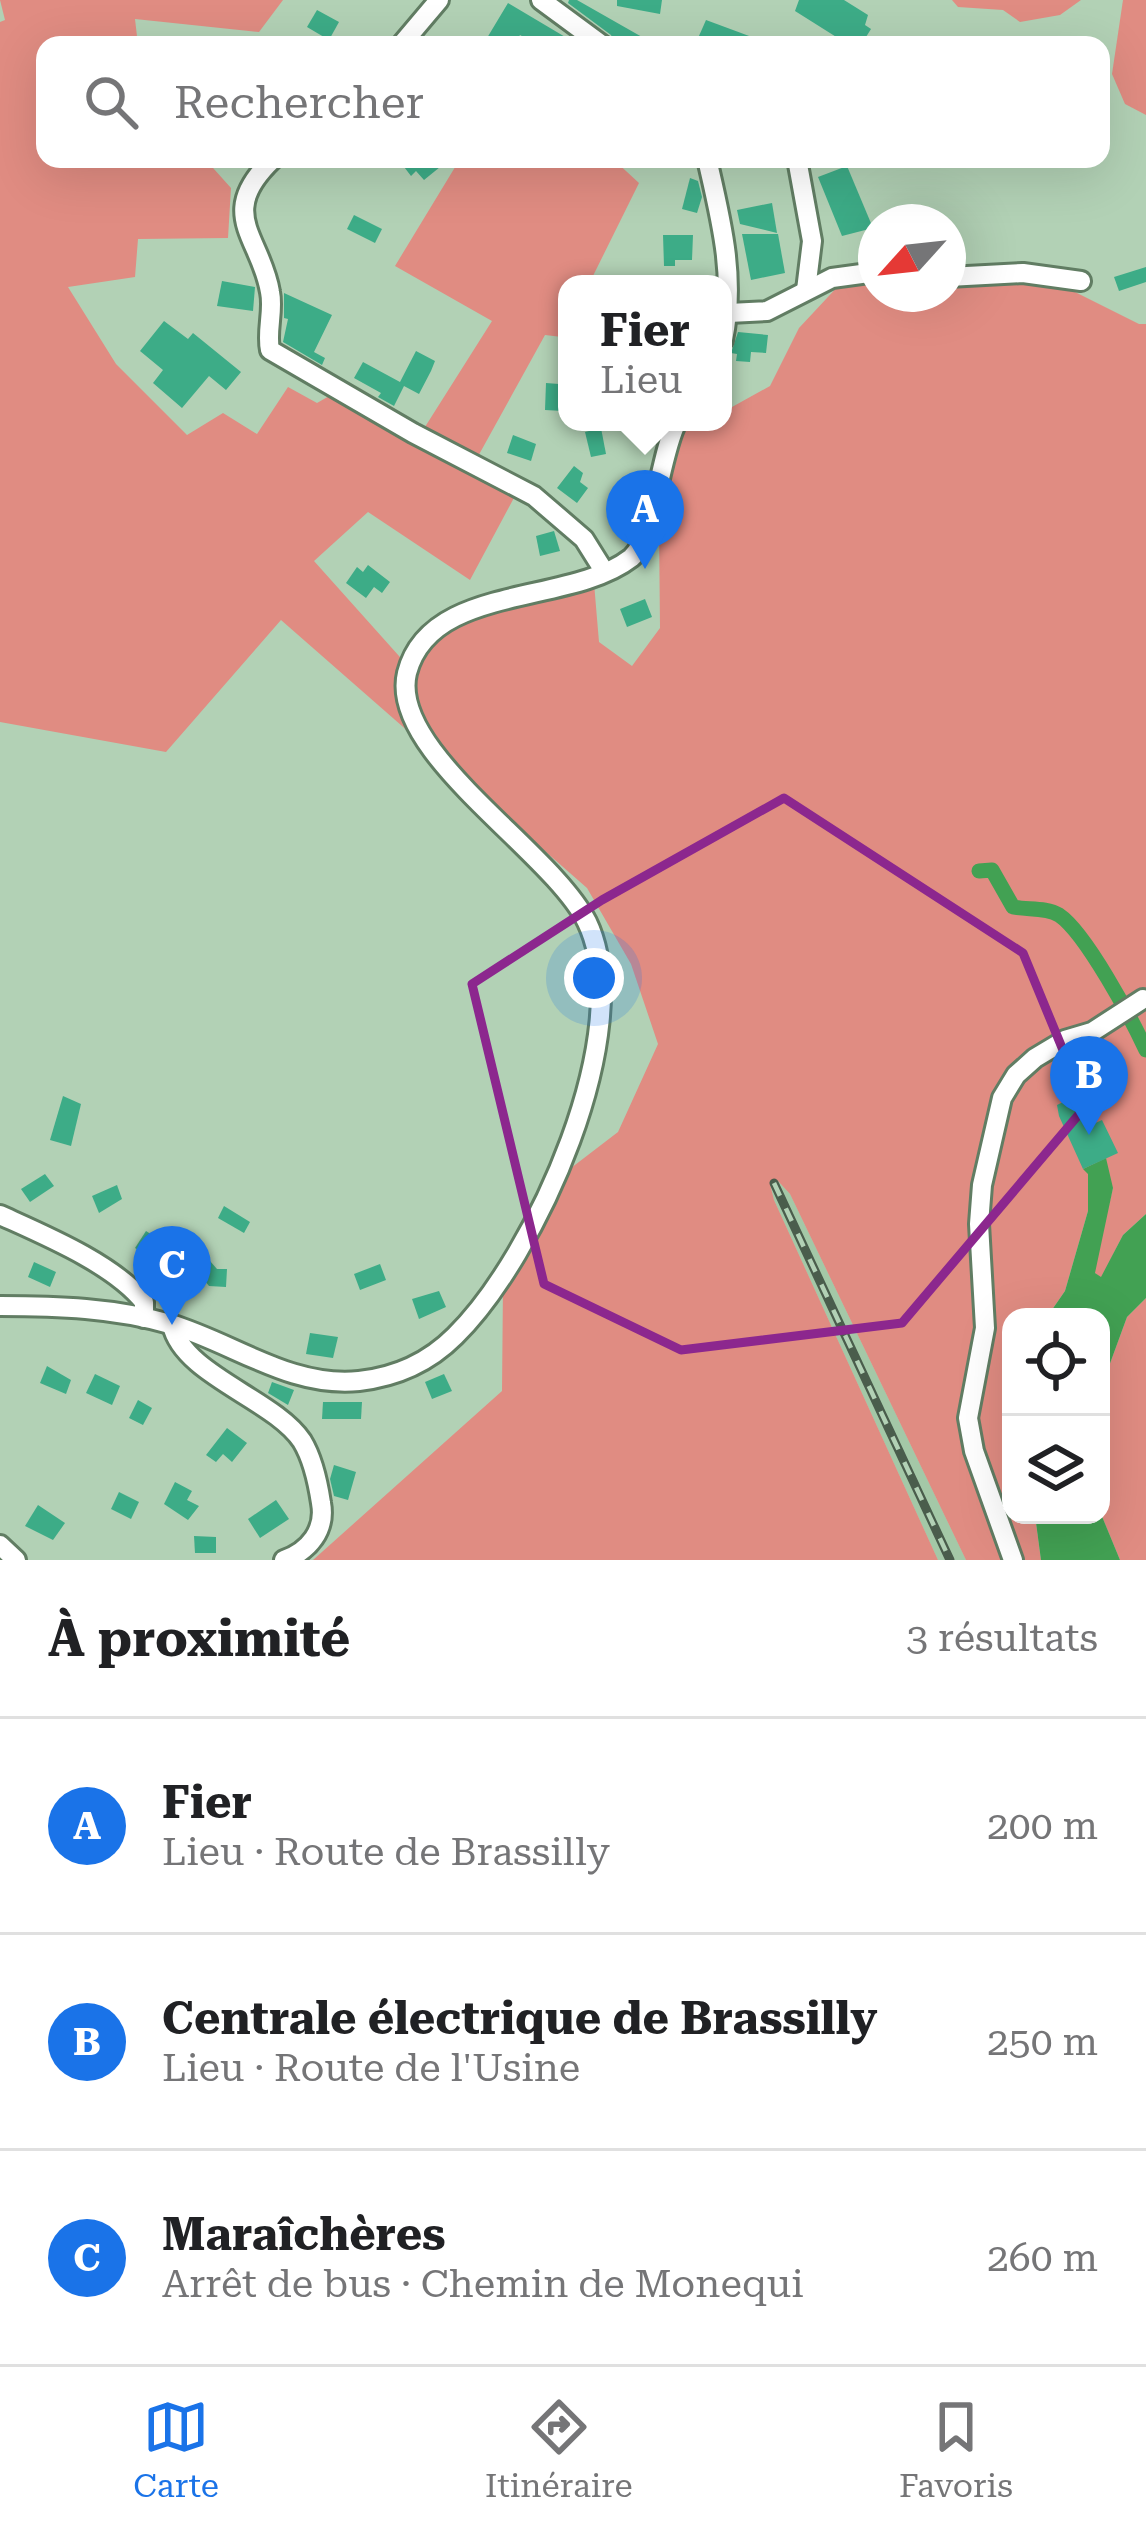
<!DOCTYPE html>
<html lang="fr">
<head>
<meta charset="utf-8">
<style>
	body { margin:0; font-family:"Roboto Serif",serif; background:#f2f2f2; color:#202124 }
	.controls { position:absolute; right:36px; bottom:36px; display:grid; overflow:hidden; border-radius:24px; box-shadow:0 12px 48px #0002 }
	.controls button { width:108px; height:108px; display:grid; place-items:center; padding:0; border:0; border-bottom:3px solid #e0e0e0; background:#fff; color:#202124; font:60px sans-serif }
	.compass { position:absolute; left:858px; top:204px; width:108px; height:108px; border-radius:50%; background:#fff; box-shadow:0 12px 48px #0002; rotate:243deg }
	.you { position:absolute; left:594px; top:978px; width:42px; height:42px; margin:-30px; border:9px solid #fff; border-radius:50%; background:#1a73e8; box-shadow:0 0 0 18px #1a73e833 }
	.badge { display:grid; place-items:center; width:78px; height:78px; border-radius:50%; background:#1a73e8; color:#fff; font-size:39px; font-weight:700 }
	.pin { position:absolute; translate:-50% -99px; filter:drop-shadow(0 3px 6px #0008) }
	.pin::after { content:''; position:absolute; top:63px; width:42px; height:36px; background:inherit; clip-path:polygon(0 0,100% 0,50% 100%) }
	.popup { position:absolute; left:558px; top:275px; width:174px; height:156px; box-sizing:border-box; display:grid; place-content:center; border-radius:24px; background:#fff; filter:drop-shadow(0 3px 9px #0005); font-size:39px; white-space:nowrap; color:#757577 }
	.popup b { font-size:45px; color:#202124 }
	.popup::after { content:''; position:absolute; left:50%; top:100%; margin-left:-24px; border:24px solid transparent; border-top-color:#fff }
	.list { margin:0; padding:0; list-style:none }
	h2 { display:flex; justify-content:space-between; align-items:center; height:156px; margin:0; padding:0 48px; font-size:51px }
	h2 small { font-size:39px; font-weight:400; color:#757577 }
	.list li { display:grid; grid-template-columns:78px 1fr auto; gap:36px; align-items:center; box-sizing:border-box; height:216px; padding:0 48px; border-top:3px solid #e0e0e0 }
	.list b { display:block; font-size:45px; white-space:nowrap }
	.list p { margin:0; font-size:39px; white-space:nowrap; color:#757577 }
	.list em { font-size:39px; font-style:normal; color:#757577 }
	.icon { flex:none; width:66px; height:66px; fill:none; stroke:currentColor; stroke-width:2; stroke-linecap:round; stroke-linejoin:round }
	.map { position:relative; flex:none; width:1146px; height:1560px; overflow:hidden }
	.search { position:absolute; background:#fff; box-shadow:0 12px 48px #0002; left:36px; right:36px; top:36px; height:132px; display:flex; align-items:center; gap:30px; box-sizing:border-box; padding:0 42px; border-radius:24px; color:#757577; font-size:45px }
	.sheet { height:804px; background:#fff }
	nav { display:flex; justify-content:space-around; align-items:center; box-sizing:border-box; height:168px; border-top:3px solid #e0e0e0; background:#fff; font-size:33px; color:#757577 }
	nav a { display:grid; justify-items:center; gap:6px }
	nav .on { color:#1a73e8 }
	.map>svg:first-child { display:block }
</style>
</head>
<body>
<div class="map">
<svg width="1146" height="1560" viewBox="0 0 1146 1560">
	<rect width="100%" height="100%" fill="#b2d1b5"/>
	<path fill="#a4c8a7" d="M778,1181L790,1194L966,1560H938L774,1200L770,1184Z"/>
	<g fill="#e08c82">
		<path d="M0,0H283L259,32L135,19L138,45H45V159H205L231,188L228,238L138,239L135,277L68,287L116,364L187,435L223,413L257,434L288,387L317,403L331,395L418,438L492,321L395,266L460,159H613L639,183L589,284H567V327L562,337L545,335L471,469L516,494L470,580L368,512L314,561L416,675C429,651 439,634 463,620L594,583L599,642L632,666L660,628L659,526L682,433L703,422H723V412L770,386L799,328L841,283L876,281V294H948V286L1008,280L1067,288L1139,324H1146V1214L1123,1235L1101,1278L1095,1273V1263L1113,1188L1088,1174V1211L1065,1291L1047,1317H1011V1515H1035L1041,1560H966L790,1194L778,1181L770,1184L774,1200L938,1560H313L502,1391L503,1285L571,1168L618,1132L658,1044L631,964L587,888L281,620L166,752L0,722V22L5,20Z"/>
		<path d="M952,0H1081L1060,15L1020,22L1003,10L958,7Z"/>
		<path d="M1123,0H1146V115L1125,104L1112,74Z"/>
		<path d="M1146,1298V1560H1120L1101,1514V1388L1127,1317Z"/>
	</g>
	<g fill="#42a153">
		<path d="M1106,1158L1113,1188L1095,1273L1101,1277L1123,1235L1146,1214V1298L1127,1317L1101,1388V1317H1047L1065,1291L1088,1211V1174L1083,1169Z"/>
		<path d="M1101,1514L1120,1560H1041L1035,1515Z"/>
	</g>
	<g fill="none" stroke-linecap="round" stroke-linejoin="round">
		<path stroke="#42a153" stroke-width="15" d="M979,871L992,870L1013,907C1028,910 1046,907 1059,915C1086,933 1132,1020 1146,1050"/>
	</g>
	<g fill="#3dac87">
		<path d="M569,0H577L642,37L638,45L615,44L611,35L568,3Z"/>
		<path d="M617,0H662L660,14L617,6Z"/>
		<path d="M799,0H844L868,15L865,25L871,29L861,45H849L795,11Z"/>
		<path d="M508,3L577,44L579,45H538L520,35L514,45H499L487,38Z"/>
		<path d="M317,10L339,22L329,40L307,27Z"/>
		<path d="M706,20L771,44V45H695Z"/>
		<path d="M398,159H434L440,167L424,180L416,171L411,176Z"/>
		<path d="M847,166L873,228L842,236L818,177Z"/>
		<path d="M690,178L698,181L702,197L697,213L682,209Z"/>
		<path d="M772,203L777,233L740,224L737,210Z"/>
		<path d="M354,215L382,229L375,243L347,229Z"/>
		<path d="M742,234H778L785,273L751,280Z"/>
		<path d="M663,235H693L692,260H675V266H664Z"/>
		<path d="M1146,267V282L1119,291L1114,277Z"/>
		<path d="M222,281L255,287L253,311L217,306Z"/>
		<path d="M284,293L332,315L314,352L325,358L322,365L283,342L288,319L284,318Z"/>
		<path d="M164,321L188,339L193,333L241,372L226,390L209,376L182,408L153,383L163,370L140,351Z"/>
		<path d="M738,332L768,335L766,353L751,352L750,362L736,361L737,354L731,353Z"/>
		<path d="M416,351L435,361L431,371L419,394L404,386L394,406L378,397L381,393L354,378L363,362L400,382Z"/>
		<path d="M546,383L559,384L564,389L563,411L545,410Z"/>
		<path d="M601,428L606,454L591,457L585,432Z"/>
		<path d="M513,435L536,444L531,461L507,453Z"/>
		<path d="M574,466L583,473L580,482L588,488L577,503L557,488Z"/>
		<path d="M554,531L560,551L540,556L536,536Z"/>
		<path d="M368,565L390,582L382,593L374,587L366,598L346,583L357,567L363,572Z"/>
		<path d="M645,599L652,617L627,627L620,609Z"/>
		<path d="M63,1096L81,1104L71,1146L50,1140Z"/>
		<path d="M1073,1097L1077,1107L1082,1105L1091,1125L1102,1120L1118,1153L1083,1169L1059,1116L1057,1105Z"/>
		<path d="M45,1174L54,1186L30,1202L21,1189Z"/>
		<path d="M117,1185L122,1199L99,1213L92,1196Z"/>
		<path d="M224,1206L250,1222L244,1233L218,1218Z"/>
		<path d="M146,1231L169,1246L159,1263L135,1248Z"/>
		<path d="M210,1261L217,1269H227L226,1287L209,1286L205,1281L195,1290L183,1277L199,1263L204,1267Z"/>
		<path d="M34,1262L56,1272L50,1287L28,1277Z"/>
		<path d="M380,1264L386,1280L360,1290L354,1274Z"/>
		<path d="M439,1291L446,1307L419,1319L412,1299Z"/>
		<path d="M310,1333L338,1337L333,1358L306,1354Z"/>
		<path d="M47,1366L71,1380L66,1394L40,1383Z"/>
		<path d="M95,1374L120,1386L112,1405L86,1393Z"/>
		<path d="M444,1374L452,1391L432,1399L425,1382Z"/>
		<path d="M272,1382L294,1390L288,1405L268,1393Z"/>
		<path d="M138,1400L152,1408L143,1425L129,1418Z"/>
		<path d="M323,1402H362L361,1419H322Z"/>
		<path d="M227,1428L247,1443L232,1462L223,1454L216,1462L206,1455Z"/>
		<path d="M334,1465L356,1472L348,1500L334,1496L330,1479Z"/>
		<path d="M175,1482L192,1491L187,1500L199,1506L188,1520L164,1504Z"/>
		<path d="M119,1492L139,1502L131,1519L111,1509Z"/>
		<path d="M276,1500L289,1519L260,1538L248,1519Z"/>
		<path d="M38,1505L65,1523L53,1540L25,1526Z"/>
		<path d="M194,1536L216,1537V1553H195Z"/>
	</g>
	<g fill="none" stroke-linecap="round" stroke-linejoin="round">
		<g stroke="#617d63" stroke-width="24">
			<g id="minor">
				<path d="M541,0L602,45"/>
				<path d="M401,45L439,0"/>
				<path d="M273,159C215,214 261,237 270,292C274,311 266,331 270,350L413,433L534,496L584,539L604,571"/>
				<path d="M707,159C721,220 736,277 723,340"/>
				<path d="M797,159L812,241L806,290"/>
				<path d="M948,277L1023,273L1081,281"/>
				<path d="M729,313L767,311L832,278L876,272"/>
				<path d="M0,1215C44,1235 114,1264 144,1302V1318"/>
				<path d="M0,1306C58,1306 114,1308 170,1324C234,1343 290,1388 359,1381C395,1377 429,1362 455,1336C535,1258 639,1030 587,922C551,850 388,752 407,673C430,583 569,606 631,558C654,539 660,453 677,422"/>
				<path d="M172,1325C183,1375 274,1399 302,1441C313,1459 318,1483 321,1503C326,1530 309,1551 284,1560"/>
				<path d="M0,1545L16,1560"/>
				<path d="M1013,1560L974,1451L968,1418L985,1328L979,1224L982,1185L1002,1098L1016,1075L1035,1058L1065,1040L1092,1032L1143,999"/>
			</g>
		</g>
		<use href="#minor" stroke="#fff" stroke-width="18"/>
		<g stroke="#4a5d4c" stroke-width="9">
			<path id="rail" d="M774,1183L950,1560"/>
		</g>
		<use href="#rail" stroke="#b2d1b5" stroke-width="4.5" stroke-dasharray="14" stroke-linecap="butt"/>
	</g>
	<path fill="none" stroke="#8c278e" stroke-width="9" stroke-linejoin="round" d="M784,798L1023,953L1086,1106L902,1323L681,1350L544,1284L472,984L602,900Z"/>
</svg>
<div class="controls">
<button><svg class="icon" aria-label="locate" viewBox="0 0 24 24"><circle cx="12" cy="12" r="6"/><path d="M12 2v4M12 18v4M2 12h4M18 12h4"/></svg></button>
<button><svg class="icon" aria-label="layers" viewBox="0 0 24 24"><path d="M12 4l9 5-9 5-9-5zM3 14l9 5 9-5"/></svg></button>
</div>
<svg class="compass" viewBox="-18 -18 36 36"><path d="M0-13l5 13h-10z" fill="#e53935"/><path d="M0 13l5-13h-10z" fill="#757577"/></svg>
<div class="you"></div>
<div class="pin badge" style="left:645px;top:569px">A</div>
<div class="popup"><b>Fier</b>Lieu</div>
<div class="pin badge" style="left:1089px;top:1135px">B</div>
<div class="pin badge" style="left:172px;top:1325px">C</div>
<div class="search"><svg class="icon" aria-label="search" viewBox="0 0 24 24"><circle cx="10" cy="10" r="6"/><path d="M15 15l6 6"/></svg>Rechercher</div>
</div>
<section class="sheet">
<h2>À proximité<small>3 résultats</small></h2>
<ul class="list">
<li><span class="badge">A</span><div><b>Fier</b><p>Lieu · Route de Brassilly</p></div><em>200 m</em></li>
<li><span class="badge">B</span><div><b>Centrale électrique de Brassilly</b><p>Lieu · Route de l'Usine</p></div><em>250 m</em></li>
<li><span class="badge">C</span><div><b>Maraîchères</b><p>Arrêt de bus · Chemin de Monequi</p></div><em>260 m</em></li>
</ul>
</section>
<nav>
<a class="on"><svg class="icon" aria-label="map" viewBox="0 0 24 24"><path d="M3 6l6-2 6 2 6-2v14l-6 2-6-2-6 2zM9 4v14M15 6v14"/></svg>Carte</a>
<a><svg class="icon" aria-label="directions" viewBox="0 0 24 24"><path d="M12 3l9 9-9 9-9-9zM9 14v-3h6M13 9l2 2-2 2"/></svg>Itinéraire</a>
<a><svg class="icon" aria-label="saved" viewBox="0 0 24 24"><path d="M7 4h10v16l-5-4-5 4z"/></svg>Favoris</a>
</nav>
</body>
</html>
